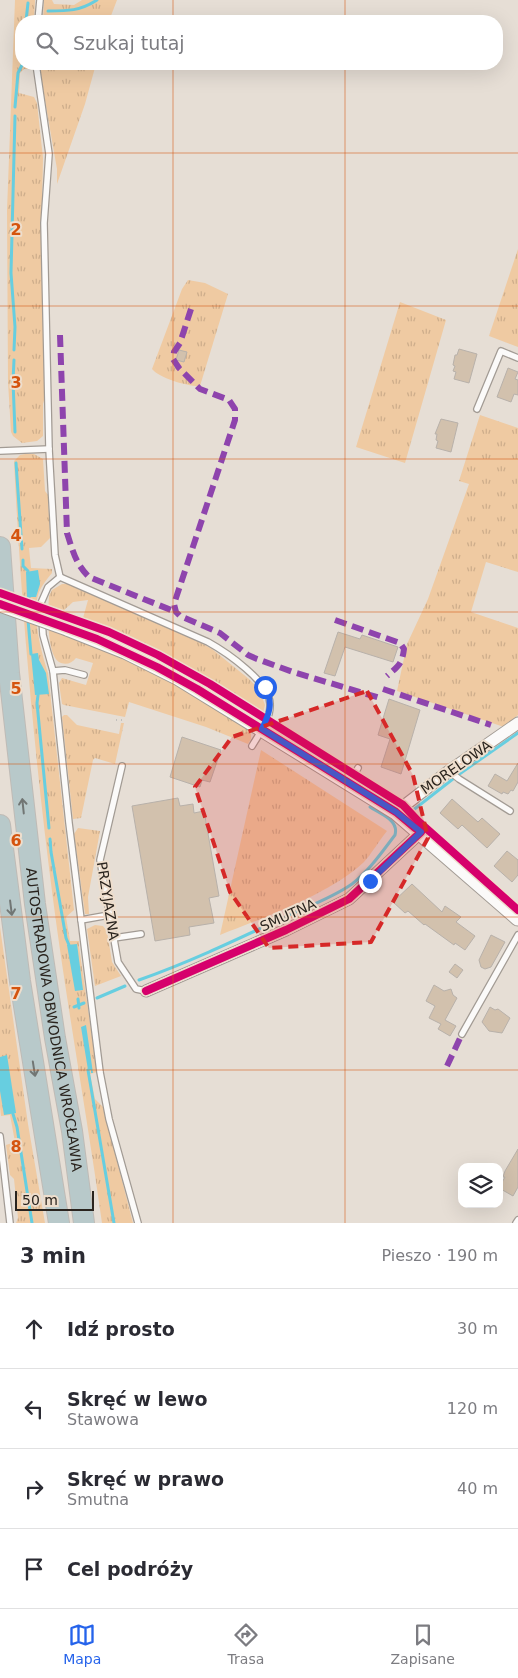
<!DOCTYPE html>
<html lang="pl">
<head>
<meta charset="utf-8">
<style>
	body { margin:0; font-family:"DejaVu Sans",sans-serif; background:#f7f7f7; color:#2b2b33 }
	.controls { position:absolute; right:15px; bottom:15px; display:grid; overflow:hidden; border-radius:10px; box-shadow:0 5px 20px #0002 }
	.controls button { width:45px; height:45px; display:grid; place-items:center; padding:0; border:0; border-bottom:1px solid #e1e1e2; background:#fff; color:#2b2b33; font:25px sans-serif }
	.scale { position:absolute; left:15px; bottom:12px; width:79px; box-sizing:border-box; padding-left:5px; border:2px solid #2a241e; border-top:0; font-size:14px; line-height:18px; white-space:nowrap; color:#2a241e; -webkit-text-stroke:4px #eedecd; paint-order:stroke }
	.stop { position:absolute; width:15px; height:15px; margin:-11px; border:4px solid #2563eb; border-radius:50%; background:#fff }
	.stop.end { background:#2563eb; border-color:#fff; box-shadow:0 1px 5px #0008 }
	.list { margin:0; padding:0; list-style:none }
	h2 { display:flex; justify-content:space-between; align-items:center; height:65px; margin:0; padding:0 20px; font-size:21px }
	h2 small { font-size:16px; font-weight:400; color:#7c7c81 }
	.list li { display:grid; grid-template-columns:32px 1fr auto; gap:15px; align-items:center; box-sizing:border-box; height:80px; padding:0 20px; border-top:1px solid #e1e1e2 }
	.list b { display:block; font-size:19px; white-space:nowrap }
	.list p { margin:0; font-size:16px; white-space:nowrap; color:#7c7c81 }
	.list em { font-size:16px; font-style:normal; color:#7c7c81 }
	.icon { flex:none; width:28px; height:28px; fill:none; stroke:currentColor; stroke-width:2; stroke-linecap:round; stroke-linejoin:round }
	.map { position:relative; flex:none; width:518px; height:1223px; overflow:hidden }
	.search { position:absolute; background:#fff; box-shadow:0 5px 20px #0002; left:15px; right:15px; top:15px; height:55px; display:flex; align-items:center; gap:12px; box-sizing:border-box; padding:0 18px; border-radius:20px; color:#7c7c81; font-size:19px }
	.sheet { height:385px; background:#fff }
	nav { display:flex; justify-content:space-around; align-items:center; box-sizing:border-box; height:70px; border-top:1px solid #e1e1e2; background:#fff; font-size:14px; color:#7c7c81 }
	nav a { display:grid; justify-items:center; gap:2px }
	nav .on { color:#2563eb }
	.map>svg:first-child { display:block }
</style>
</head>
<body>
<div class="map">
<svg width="518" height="1223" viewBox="0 0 518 1223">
	<defs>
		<pattern id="grass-tufts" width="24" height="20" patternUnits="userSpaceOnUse" patternTransform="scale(1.25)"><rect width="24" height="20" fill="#efcaa2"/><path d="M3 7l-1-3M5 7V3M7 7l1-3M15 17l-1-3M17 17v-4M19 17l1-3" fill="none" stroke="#cdad8b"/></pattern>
	</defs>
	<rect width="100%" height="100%" fill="#e6ded5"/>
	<g fill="url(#grass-tufts)">
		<path d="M15,0H35L34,21H21V64H31V69H24L20,73L19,93L34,97L37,103L43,158L41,248L45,397L43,404V436L37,441L22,443L13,436L11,432L8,382L7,210Z"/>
		<path d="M44,0H52L54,4L74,5L82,0H117L109,21H43Z"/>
		<path d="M40,64H96L85,104L57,184V169L40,72Z"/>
		<path d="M518,249V347L489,336Z"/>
		<path d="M188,280L205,283L228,294L200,386C189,387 159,378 152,369L182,289Z"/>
		<path d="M400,302L446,320L405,463L356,447Z"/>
		<path d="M480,415L518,428V572L486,562L471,612L518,628V715L504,727L397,691L407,644L428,599L469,484L459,481Z"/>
		<path d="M25,454H34L43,459L45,491L48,495L50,538L41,547L29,548L31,568L52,569V573C47,579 42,585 39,592C31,613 41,652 48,673L74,910L66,917L70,941H79V946L97,1072L90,1074L95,1099L103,1107L133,1223H102C87,1115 67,1007 53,899C34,753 21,607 14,461L20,455Z"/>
		<path d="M62,584H68L201,643L212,649L249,679L259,689L265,705L263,713C205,678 148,639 83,618L88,600L73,602L63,611V635L102,649L168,680L249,730L251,732V739L248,744L206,727L129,702L125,717L64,705L62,704L59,683L62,678L86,685L93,663L76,658C72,663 67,665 61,663C46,658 48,610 49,596L52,590Z"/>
		<path d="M64,715H67L77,725L119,734L121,723H124L115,764L95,758L93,760L81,818L73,819L62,717Z"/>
		<path d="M261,750L387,831C379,841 372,853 364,862C330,894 263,918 220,935Z"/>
		<path d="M78,828L100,831L88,897L89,914H85L74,834Z"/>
		<path d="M95,925L103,926L107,931L112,962L121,976L95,986L87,929Z"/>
		<path d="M0,927L28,1124L45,1223H16L18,1218L14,1179L10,1175L6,1145L15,1142L10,1115L1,1116L0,1107Z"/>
	</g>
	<g fill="#67cee0">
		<path d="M38,570L40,584L36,597H27L26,572Z"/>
		<path d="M38,653L39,660L46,673L49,694L35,695L31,654Z"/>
		<path d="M77,944L83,990L75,991L67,945Z"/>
		<path d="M86,1025L93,1073H91V1070H88L81,1027Z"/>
		<path d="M7,1055L16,1113L4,1115L0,1091V1057Z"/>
	</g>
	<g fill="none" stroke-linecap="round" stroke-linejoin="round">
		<g stroke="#67cee0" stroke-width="3">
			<path d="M48,11C68,11 80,11 97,0"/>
			<path d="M26,21L28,3"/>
			<path d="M15,107L18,73L22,65"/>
			<path d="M14,350L15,327L11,273L15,116"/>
			<path d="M14,360L13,381L15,432"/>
			<path d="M16,463L22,549"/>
			<path d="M23,560V566L28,571"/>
			<path d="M28,609L29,597"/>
			<path d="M28,620L31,654"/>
			<path d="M38,695L37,703L49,828"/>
			<path d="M412,811L458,775L518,733"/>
			<path d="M50,839L51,852L66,938L69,945"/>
			<path d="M139,980C190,962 238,939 287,916C309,906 332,898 352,884C369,871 382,852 395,835C399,820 382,815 370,807"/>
			<path d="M97,998L125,986"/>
			<path d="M78,999L79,1008"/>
			<path d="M74,1007L84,1003"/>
			<path d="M88,1070L114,1223"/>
			<path d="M13,1114L17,1127L32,1223"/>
		</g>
	</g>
	<g fill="#d2c1ad" stroke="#b8b1aa">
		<path d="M459,349L477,354L469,383L454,379L456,372L453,371L455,366L453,365L455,355H457Z"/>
		<path d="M179,350L187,352L184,362L176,360Z"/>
		<path d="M508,368L518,372L515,379L518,380V395L514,394L511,402L497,397Z"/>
		<path d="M441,419L458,423L451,452L436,448L438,441L436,440L437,434H435Z"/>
		<path d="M338,632L360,639L362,635L398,647L393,662L345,647L335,676L324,673Z"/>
		<path d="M389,699L420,710L401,774L381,767L390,739L378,735Z"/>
		<path d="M182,737L221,750L210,782L202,780L200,787L170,777Z"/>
		<path d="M518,763V782L513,791L511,790L508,794L503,792L502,794L488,786L495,774L507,781Z"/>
		<path d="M178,798L180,806L193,804L194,813L204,811L219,896L209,898L214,923L189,927L190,935L155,941L132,806Z"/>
		<path d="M452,799L478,822L482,818L500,834L487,848L462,825L458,829L440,813Z"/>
		<path d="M507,851L518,860V875L512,882L494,866Z"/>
		<path d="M412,884L442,912L445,906L461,917L456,922L475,936L465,950L455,943L454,945L425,924L424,925L408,911L405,913L393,902Z"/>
		<path d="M491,935L505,942L491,967L485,969L481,967L479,960Z"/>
		<path d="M455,964L463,970L457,978L449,972Z"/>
		<path d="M434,985L444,991L451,989L453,995L457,998L445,1020L456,1026L450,1036L438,1029L441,1024L429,1018L435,1006L426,1001Z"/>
		<path d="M490,1007L495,1010L498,1009L510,1018L502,1033L489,1031L482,1022Z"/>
		<path d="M518,1149V1187L513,1196L499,1188L505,1177H503L505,1171Z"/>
	</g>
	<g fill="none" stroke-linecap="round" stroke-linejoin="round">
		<g stroke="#a29b94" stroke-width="8">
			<g id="lane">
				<path d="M38,21L40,0"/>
				<path d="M36,64L49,154L44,223L49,449L55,555L60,577"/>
				<path d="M477,409L501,351L518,358"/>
				<path d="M0,451L49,449"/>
				<path d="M60,577L48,587L41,603L43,635L53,671L69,823L100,1072L109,1119L138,1223"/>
				<path d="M60,577L208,642C226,652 270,682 270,704C271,719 259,734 252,746"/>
				<path d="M53,671L65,670L84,675"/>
				<path d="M122,766L100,860L118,962L136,989L146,991"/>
				<path d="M449,771L459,779L510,811"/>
				<path d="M349,783L358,768"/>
				<path d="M81,920L109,915"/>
				<path d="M114,938L141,934"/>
				<path d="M462,1034L518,935"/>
				<path d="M0,1136L10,1223"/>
				<path d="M516,1223L518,1220"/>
			</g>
		</g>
		<g stroke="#a29b94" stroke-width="13">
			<g id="street">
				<path d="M396,812L449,771L518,723"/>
				<path d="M146,991L286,930L349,899L421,832"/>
			</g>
		</g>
		<g stroke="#a29b94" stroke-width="17">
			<path id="secondary" d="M67,628L125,651L179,678L396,812L518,918"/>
		</g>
		<g stroke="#bfbbb6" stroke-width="22">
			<g id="highway">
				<path id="s1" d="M0,547L9,673L35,904L55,1038L72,1131L84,1223"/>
				<path d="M0,825L20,981L59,1223"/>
			</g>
		</g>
		<path stroke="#c2c0bd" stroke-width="2" stroke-dasharray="1 4" stroke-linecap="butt" d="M116,720H125"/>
		<use href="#lane" stroke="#fbfaf9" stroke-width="5.5"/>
		<use href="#street" stroke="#fbfaf9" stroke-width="11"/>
		<use href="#secondary" stroke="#fbfaf9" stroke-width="15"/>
		<use href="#highway" stroke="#b8c9ca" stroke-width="20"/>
		<g stroke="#a29b94" stroke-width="17" stroke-linecap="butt">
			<path id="secondary-bridge" d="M0,604L67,628"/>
		</g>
		<use href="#secondary-bridge" stroke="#fbfaf9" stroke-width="15"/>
		<g stroke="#8e44ad" stroke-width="6" stroke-dasharray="12 6" stroke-linecap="butt">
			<path d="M191,309L180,343L174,352L173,359L179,368L200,389L229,400L235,409V420L174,604L176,612L180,616L220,633L248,655L257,659L293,672L380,698"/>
			<path d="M60,335L67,533C73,551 75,563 89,577L176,612"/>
			<path d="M335,620L400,643L404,649C402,665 398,666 387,676"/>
			<path d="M383,689L491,725"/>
			<path d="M447,1066L462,1034"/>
		</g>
		<g stroke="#eedecd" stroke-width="11">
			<g id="cycleway">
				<path d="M0,593L109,632L158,655L210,684L403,805L418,821L518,910"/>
				<path d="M0,604L97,639L157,667L197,689L396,812L415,828"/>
				<path d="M146,991L286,930L349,899L421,832"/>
			</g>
		</g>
		<use href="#cycleway" stroke="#d6006c" stroke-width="8"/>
	</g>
	<defs><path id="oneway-shaft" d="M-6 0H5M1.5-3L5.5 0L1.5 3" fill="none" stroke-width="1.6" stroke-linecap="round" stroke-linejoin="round" transform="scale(1.25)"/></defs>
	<g stroke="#717674">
		<use href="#oneway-shaft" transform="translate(23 806) rotate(-96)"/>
		<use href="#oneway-shaft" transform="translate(11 908) rotate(83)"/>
		<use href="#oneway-shaft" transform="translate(34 1069) rotate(81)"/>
	</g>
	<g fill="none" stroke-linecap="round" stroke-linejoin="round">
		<path stroke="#2563eb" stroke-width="6" d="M265,687C274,703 269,714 262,729L396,812L421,832L370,881"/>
	</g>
	<path fill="#d62828" fill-opacity="0.2" stroke="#d62828" stroke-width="4" stroke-dasharray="10 6" stroke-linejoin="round" d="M367,691L413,775L428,838L371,942L269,948L230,892L195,787L232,737Z"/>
	<path fill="none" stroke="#d5540e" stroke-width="1" stroke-opacity="0.55" d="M173,0V21M345,0V21M173,64V1223M345,64V1223M0,153H518M0,306H518M0,459H518M0,612H518M0,764H518M0,917H518M0,1070H518"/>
	<g text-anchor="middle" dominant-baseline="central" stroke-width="4" stroke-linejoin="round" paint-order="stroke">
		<g font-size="14" fill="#2a241e" stroke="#eedecd">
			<text transform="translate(456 767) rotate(-35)">MORELOWA</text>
			<text transform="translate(108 901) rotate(81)">PRZYJAZNA</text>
			<text transform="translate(288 915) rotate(-24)">SMUTNA</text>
			<text stroke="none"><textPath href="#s1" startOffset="476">AUTOSTRADOWA OBWODNICA WROCŁAWIA</textPath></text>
		</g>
	</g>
	<g font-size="16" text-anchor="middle" font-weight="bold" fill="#d5540e" stroke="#eedecd" stroke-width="4" stroke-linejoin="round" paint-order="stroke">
		<text x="16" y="235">2</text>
		<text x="16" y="388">3</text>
		<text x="16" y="541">4</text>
		<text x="16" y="694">5</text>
		<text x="16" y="846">6</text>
		<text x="16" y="999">7</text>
		<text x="16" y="1152">8</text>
	</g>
</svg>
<div class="controls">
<button><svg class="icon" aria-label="layers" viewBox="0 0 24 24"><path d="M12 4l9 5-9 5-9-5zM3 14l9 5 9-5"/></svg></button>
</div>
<div class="scale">50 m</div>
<div class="stop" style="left:265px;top:687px"></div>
<div class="stop end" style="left:370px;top:881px"></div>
<div class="search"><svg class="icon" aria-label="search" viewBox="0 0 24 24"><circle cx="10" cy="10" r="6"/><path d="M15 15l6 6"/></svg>Szukaj tutaj</div>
</div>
<section class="sheet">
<h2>3 min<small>Pieszo · 190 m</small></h2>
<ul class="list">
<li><svg class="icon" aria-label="ahead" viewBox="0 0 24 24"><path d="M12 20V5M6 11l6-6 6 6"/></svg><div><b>Idź prosto</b></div><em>30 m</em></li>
<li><svg class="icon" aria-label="left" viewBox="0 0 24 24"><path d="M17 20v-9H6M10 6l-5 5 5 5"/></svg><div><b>Skręć w lewo</b><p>Stawowa</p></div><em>120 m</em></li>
<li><svg class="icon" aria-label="right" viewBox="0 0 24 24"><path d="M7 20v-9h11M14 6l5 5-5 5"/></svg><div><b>Skręć w prawo</b><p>Smutna</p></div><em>40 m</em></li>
<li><svg class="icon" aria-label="arrive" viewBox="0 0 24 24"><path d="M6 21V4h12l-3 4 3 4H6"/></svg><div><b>Cel podróży</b></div></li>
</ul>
</section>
<nav>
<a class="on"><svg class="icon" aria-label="map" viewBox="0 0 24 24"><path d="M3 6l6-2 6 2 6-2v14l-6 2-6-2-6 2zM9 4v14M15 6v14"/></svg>Mapa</a>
<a><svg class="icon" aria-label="directions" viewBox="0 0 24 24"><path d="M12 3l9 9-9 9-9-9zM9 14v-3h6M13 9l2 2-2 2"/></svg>Trasa</a>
<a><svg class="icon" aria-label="saved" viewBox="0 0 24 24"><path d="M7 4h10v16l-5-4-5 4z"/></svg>Zapisane</a>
</nav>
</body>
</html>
